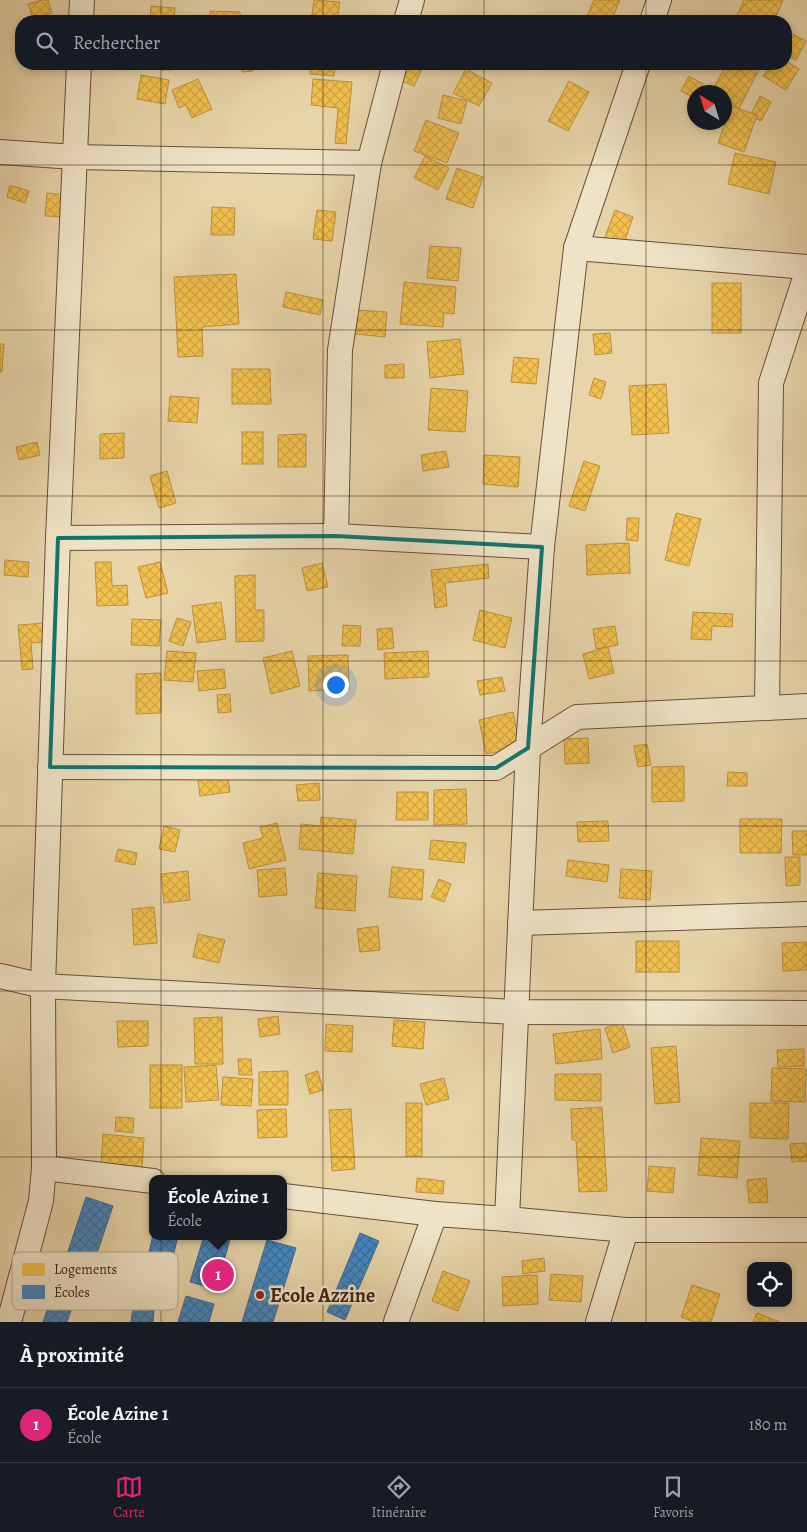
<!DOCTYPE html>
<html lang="fr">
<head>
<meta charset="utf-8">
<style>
	body { margin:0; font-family:Alegreya,serif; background:#20242c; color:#f1f3f6 }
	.controls { position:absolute; right:15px; bottom:15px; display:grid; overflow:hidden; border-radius:10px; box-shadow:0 2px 8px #0003 }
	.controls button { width:45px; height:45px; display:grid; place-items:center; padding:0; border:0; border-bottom:1px solid #363941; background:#171b24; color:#f1f3f6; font:25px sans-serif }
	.compass { position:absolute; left:687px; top:85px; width:45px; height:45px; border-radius:50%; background:#171b24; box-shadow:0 2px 8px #0003; rotate:322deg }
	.you { position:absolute; left:335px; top:684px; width:18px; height:18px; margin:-12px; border:4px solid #fff; border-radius:50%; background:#1a73e8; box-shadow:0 0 0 8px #1a73e833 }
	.badge { display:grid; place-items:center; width:32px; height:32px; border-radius:50%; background:#db2777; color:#fff; font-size:16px; font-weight:700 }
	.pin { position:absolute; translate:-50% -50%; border:2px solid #fff; box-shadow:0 1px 5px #0006 }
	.popup { position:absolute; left:149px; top:1175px; width:138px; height:65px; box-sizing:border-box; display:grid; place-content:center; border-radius:10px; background:#171b24; filter:drop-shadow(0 1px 4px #0005); font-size:16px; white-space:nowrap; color:#9ea1a6 }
	.popup b { font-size:19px; color:#f1f3f6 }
	.popup::after { content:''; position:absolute; left:50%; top:100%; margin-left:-10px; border:10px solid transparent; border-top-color:#171b24 }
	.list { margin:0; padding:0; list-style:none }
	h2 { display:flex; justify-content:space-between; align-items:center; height:65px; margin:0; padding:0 20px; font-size:21px }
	h2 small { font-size:16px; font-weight:400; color:#9ea1a6 }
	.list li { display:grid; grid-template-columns:32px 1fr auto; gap:15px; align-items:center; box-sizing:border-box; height:75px; padding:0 20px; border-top:1px solid #363941 }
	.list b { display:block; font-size:19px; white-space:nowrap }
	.list p { margin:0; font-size:16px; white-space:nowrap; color:#9ea1a6 }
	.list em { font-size:16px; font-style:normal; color:#9ea1a6 }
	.icon { flex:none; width:28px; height:28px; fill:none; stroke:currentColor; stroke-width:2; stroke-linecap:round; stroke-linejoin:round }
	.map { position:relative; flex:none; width:807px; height:1322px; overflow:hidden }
	.search { position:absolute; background:#171b24; box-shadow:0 2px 8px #0003; left:15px; right:15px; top:15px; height:55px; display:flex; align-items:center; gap:12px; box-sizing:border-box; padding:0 18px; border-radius:20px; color:#9ea1a6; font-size:19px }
	.sheet { height:140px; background:#171b24 }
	nav { display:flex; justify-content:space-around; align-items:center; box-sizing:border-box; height:70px; border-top:1px solid #363941; background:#171b24; font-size:14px; color:#9ea1a6 }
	nav a { display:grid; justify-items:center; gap:2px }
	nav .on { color:#db2777 }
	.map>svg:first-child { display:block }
</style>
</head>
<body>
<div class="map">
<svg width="807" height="1322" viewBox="0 0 807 1322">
	<defs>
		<pattern id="homes-cross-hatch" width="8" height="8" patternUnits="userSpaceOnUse" patternTransform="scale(1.25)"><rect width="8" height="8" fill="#f2c14e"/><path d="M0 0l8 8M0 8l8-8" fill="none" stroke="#d1a643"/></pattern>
		<pattern id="schools-cross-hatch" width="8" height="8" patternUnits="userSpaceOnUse" patternTransform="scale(1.25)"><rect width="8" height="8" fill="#3f88c5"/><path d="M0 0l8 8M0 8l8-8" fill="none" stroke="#366f9f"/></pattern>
	</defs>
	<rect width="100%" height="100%" fill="#e7d4a9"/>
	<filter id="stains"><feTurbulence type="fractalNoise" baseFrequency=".004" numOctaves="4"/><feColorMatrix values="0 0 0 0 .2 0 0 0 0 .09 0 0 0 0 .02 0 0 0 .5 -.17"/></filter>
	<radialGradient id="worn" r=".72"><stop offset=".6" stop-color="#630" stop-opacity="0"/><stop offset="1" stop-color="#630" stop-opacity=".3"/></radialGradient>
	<g fill="url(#homes-cross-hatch)" stroke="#bd913d">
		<path d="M42,0H48L52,13L33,19L28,4Z"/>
		<path d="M314,0L340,2L337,21H311Z"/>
		<path d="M594,0H620L611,21H585Z"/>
		<path d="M744,0H783L774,21H744L736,18Z"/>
		<path d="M151,6L175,8L174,21H150Z"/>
		<path d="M210,11L240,12V21H210Z"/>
		<path d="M786,31L806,41L796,60L786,55Z"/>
		<path d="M786,61L799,69L786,90L763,76L771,64H786Z"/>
		<path d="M146,64H172L171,70L145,69Z"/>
		<path d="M241,64H252L253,71L242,72Z"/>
		<path d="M311,64H335L334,76L310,74Z"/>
		<path d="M410,64L422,69L414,86L402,81Z"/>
		<path d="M727,64H762L737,112L724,106V92H711Z"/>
		<path d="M466,69L492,83L479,106L453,93Z"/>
		<path d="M141,75L169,80L165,104L137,99Z"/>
		<path d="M689,76L703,84L698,92H694V98L681,91Z"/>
		<path d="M198,79L212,109L192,118L186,105L179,108L172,90Z"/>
		<path d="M313,79L352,82L346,144L335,143L338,108L311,105Z"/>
		<path d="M569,81L589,92L568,131L548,121Z"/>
		<path d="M443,95L467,101L461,124L438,118Z"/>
		<path d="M760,96L771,102L761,121L750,116Z"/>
		<path d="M731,106L757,115L744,152L718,143Z"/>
		<path d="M426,120L459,133L447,163L414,151Z"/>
		<path d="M735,153L776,162L769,194L728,184Z"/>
		<path d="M425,156L449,168L438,190L414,178Z"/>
		<path d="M457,168L483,177L473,208L446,199Z"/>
		<path d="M10,185L29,191L25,203L7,197Z"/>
		<path d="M47,193L68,195L66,217L45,216Z"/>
		<path d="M212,207L235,208L234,235H211Z"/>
		<path d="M317,210L336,212L332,241L313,239Z"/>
		<path d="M615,210L633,217L621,252L602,245Z"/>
		<path d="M430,246L461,248L458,281L427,278Z"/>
		<path d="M236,274L239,324L202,327L203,356L178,357L174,277Z"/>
		<path d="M404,282L456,287L454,314L444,313L443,327L400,324Z"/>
		<rect x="712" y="283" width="29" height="50"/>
		<path d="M286,292L323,300L320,315L283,307Z"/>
		<path d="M357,310L387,312L385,337L355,334Z"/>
		<path d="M610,333L612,353L595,355L593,334Z"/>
		<path d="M460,339L464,374L430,378L427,342Z"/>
		<path d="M0,344H4L2,372H0Z"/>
		<path d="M514,357L539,359L536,384L511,382Z"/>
		<path d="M404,364V378H385V365Z"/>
		<path d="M232,369H270L271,404H232Z"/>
		<path d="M594,378L606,382L601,399L589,395Z"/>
		<path d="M666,384L669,433L632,435L629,386Z"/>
		<path d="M431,388L468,391L465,432L428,430Z"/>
		<path d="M170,396L199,398L197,423L168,421Z"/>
		<rect x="242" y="432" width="21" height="32"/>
		<path d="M124,433V458L100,459V434Z"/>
		<path d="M306,434V467H278V435Z"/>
		<path d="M37,442L40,455L19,460L16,447Z"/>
		<path d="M446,451L449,467L423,471L421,455Z"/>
		<path d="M484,455L520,457L518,487L483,484Z"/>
		<path d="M584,461L600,466L585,511L569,506Z"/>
		<path d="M167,471L176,503L159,508L150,476Z"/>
		<path d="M676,513L701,519L689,566L665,560Z"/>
		<path d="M627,518H639L638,541L626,540Z"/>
		<path d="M629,543L630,573L587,575L586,545Z"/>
		<path d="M5,560L29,562L28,577L4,575Z"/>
		<path d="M95,562H111L112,586L127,585L128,605L97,606Z"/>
		<path d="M160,562L168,593L146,598L138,567Z"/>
		<path d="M322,563L328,587L307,591L302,568Z"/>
		<path d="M488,564L489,578L445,583L447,606L435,608L431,570Z"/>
		<path d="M255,575V610H264V641L236,642L235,576Z"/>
		<path d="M221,602L226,639L197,643L192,606Z"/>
		<path d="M480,610L512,618L505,648L473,640Z"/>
		<path d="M693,612L733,614L732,627L712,626L711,640L691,639Z"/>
		<path d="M177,618L191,622L183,646L169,641Z"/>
		<path d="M132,619L161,620L159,646L131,645Z"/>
		<path d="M44,623L46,642L31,643L33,669L22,670L18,625Z"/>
		<path d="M343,625L361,626L360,646H342Z"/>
		<path d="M615,626L618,645L596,649L593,629Z"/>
		<path d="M392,628L394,648L378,650L377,629Z"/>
		<path d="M608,647L614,673L589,679L583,654Z"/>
		<path d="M167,651L196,653L193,682L164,680Z"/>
		<path d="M292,651L300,686L271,694L263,658Z"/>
		<path d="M428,651L429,677L385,679L384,653Z"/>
		<path d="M348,655L349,689L309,691L308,656Z"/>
		<path d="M224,669L226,688L199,691L197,671Z"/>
		<path d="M161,673V713L136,714V674Z"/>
		<path d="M502,677L505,691L480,695L477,681Z"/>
		<path d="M230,694L231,712L218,713L217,695Z"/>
		<path d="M513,712L520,747L486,754L479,720Z"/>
		<path d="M588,738L589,763L565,764L564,739Z"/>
		<path d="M647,744L651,765L638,767L634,746Z"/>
		<path d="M684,766V801L652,802V767Z"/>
		<path d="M227,770L230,792L200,796L197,774Z"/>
		<path d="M728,772L747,773V786H727Z"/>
		<path d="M319,783L320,800L298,801L296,785Z"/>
		<path d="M466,789L467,824L434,825V790Z"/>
		<path d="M397,792H428V820H396Z"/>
		<path d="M321,817L356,820L353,854L299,849L301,824L320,826Z"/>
		<path d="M740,819H782L781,853H740Z"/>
		<path d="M608,821L609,841L578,842L577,822Z"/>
		<path d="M277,823L286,860L249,869L243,843L263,838L260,827Z"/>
		<path d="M164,826L180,830L175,852L159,849Z"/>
		<path d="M792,831H807V855H793Z"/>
		<path d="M431,840L466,843L464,863L429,859Z"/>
		<path d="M118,849L137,853L135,865L115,861Z"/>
		<path d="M785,857H800V885L786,886Z"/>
		<path d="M568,860L609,865L607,882L566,876Z"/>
		<path d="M392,867L424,870L422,900L389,897Z"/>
		<path d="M285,868L287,895L259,897L257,870Z"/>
		<path d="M621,869L652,871L650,900L619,898Z"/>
		<path d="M188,871L190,900L164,903L161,874Z"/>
		<path d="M318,873L357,876L355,911L315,908Z"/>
		<path d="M439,879L451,884L444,902L431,897Z"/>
		<path d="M154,907L157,943L134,945L132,909Z"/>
		<path d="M378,926L380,950L360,952L357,929Z"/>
		<path d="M198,934L225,940L219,963L193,957Z"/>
		<rect x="636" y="941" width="43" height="31"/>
		<path d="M807,942V970L783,971L782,943Z"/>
		<path d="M278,1016L280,1034L260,1037L258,1019Z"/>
		<path d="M222,1017L223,1064H195L194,1018Z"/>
		<path d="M394,1020L425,1022L423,1049L392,1046Z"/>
		<path d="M117,1021H148V1046L118,1047Z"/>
		<path d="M622,1022L630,1047L613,1053L605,1028Z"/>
		<path d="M326,1024L353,1026L352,1052L325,1051Z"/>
		<path d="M600,1029L602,1059L556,1064L553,1034Z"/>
		<path d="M676,1046L680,1102L655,1104L651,1048Z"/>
		<path d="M804,1049V1066L778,1067L777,1050Z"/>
		<path d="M238,1059H251L252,1075H239Z"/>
		<rect x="150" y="1065" width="32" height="43"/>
		<path d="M216,1065L219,1100L186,1102L184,1067Z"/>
		<path d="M772,1068L806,1069L805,1102L771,1101Z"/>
		<path d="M288,1071V1105H259V1072Z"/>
		<path d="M318,1071L323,1090L310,1094L305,1075Z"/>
		<path d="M555,1074H601V1101L555,1100Z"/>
		<path d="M223,1077L253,1079L251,1106L221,1105Z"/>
		<path d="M444,1078L449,1099L426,1105L420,1084Z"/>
		<rect x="406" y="1103" width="16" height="53"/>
		<path d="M750,1103H789L788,1139L750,1138Z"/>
		<path d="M602,1107L607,1191L579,1192L576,1140H572L571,1109Z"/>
		<path d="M286,1109L287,1137L258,1138L257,1110Z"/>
		<path d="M351,1109L355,1169L332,1171L329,1110Z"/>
		<path d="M116,1117L134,1118L133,1133L115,1131Z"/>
		<path d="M103,1134L144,1138L141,1184L100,1181Z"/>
		<path d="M701,1138L740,1141L737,1178L698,1175Z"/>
		<path d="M806,1143L807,1161L792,1162L790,1144Z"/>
		<path d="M649,1166L675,1168L673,1193L647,1191Z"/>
		<path d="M417,1178L444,1181L443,1194L416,1192Z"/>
		<path d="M766,1178L768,1202L749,1203L747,1180Z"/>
		<path d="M544,1258L545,1271L523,1274L522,1261Z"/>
		<path d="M443,1271L470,1281L458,1311L432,1301Z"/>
		<path d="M551,1274L583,1276L581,1302L549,1300Z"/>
		<path d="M537,1275L538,1304L503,1306L502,1277Z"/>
		<path d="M692,1285L720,1294L711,1322H695L681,1317Z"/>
		<path d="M757,1313L780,1322H753Z"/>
	</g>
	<g fill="url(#schools-cross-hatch)" stroke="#3f6990">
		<path d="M86,1197L113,1206L88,1280L61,1272Z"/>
		<path d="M360,1233L379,1241L345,1320L327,1312Z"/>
		<path d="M153,1235V1236H178L172,1261L148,1256Z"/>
		<path d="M204,1236H231L216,1289L190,1282Z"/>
		<path d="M267,1240L296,1248L273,1322H242Z"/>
		<path d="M136,1277L158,1280L155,1301L134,1299Z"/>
		<path d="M53,1292L75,1299L67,1322H43Z"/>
		<path d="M186,1296L214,1304L209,1322H178Z"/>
		<path d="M134,1299L155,1301L153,1322H131Z"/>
	</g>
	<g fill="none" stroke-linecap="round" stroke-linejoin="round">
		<g stroke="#6a4e39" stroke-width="26">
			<g id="street">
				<path d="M81,21L82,0"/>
				<path d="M406,21L412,0"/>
				<path d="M652,21L659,0"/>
				<path d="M638,64L576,248L542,547L528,748L507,1219L626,1230H807"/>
				<path d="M0,152L75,157L369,163"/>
				<path d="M576,248L807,267"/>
				<path d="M336,536L340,350L369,163L395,64"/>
				<path d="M58,538L336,536L542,547"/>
				<path d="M767,708L771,383L807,272"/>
				<path d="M50,767L496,768L577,717L807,706"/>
				<path d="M520,923L807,914"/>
				<path d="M0,976L43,986L515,1012L807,1013"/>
				<path d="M44,1168L153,1181"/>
				<path d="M283,1196L435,1214"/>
				<path d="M9,1322L41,1201L44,1168L43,986L58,538L79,64"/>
				<path d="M396,1322L435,1214L507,1219"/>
				<path d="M598,1322L626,1230"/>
			</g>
		</g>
		<use href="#street" stroke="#efe3c7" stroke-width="24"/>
	</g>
	<path fill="none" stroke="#0f766e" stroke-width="4" stroke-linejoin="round" d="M336,536L542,547L528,748L496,768L50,767L58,538Z"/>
	<path fill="none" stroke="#402114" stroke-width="1" stroke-opacity="0.55" d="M161,0V21M323,0V21M484,0V21M646,0V21M161,64V1322M323,64V1322M484,64V1322M646,64V1322M0,165H807M0,330H807M0,496H807M0,661H807M0,826H807M0,991H807M0,1157H807"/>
	<circle fill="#8f2418" stroke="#efe3c7" stroke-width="2" cx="260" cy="1295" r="5"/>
	<g text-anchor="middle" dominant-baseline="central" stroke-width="5" stroke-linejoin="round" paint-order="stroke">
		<g font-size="20" font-weight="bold" fill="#402114" stroke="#efe3c7" text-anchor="start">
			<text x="270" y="1295">Ecole Azzine</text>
		</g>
	</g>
	<rect x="12" y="1252" width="166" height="58" rx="8" fill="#efe3c7" stroke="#baa991" stroke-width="1"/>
	<rect x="22" y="1263" width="23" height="13" fill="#f2c14e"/>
	<rect x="22" y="1285" width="23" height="14" fill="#3f88c5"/>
	<g font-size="14" fill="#402114">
		<text x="54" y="1274">Logements</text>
		<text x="54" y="1297">Écoles</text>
	</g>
	<rect width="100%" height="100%" filter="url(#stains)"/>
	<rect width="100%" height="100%" fill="url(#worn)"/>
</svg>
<div class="controls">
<button><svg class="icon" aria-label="locate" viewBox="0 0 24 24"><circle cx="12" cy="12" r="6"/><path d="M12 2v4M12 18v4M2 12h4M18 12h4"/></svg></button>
</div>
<svg class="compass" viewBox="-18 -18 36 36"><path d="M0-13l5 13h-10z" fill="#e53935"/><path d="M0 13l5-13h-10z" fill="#9ea1a6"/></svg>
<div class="you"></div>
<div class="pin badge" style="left:218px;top:1275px">1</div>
<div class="popup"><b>École Azine 1</b>École</div>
<div class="search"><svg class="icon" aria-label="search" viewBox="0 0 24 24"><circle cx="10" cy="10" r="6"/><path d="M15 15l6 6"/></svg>Rechercher</div>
</div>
<section class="sheet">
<h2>À proximité<small></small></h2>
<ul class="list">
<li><span class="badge">1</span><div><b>École Azine 1</b><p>École</p></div><em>180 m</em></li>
</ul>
</section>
<nav>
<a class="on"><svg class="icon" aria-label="map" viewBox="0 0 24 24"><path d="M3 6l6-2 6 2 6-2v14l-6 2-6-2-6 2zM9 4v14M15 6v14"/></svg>Carte</a>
<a><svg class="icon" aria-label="directions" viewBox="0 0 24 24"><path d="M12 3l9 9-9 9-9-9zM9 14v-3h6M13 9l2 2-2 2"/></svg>Itinéraire</a>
<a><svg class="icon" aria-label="saved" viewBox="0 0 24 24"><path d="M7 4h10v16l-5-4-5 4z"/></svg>Favoris</a>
</nav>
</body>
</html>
